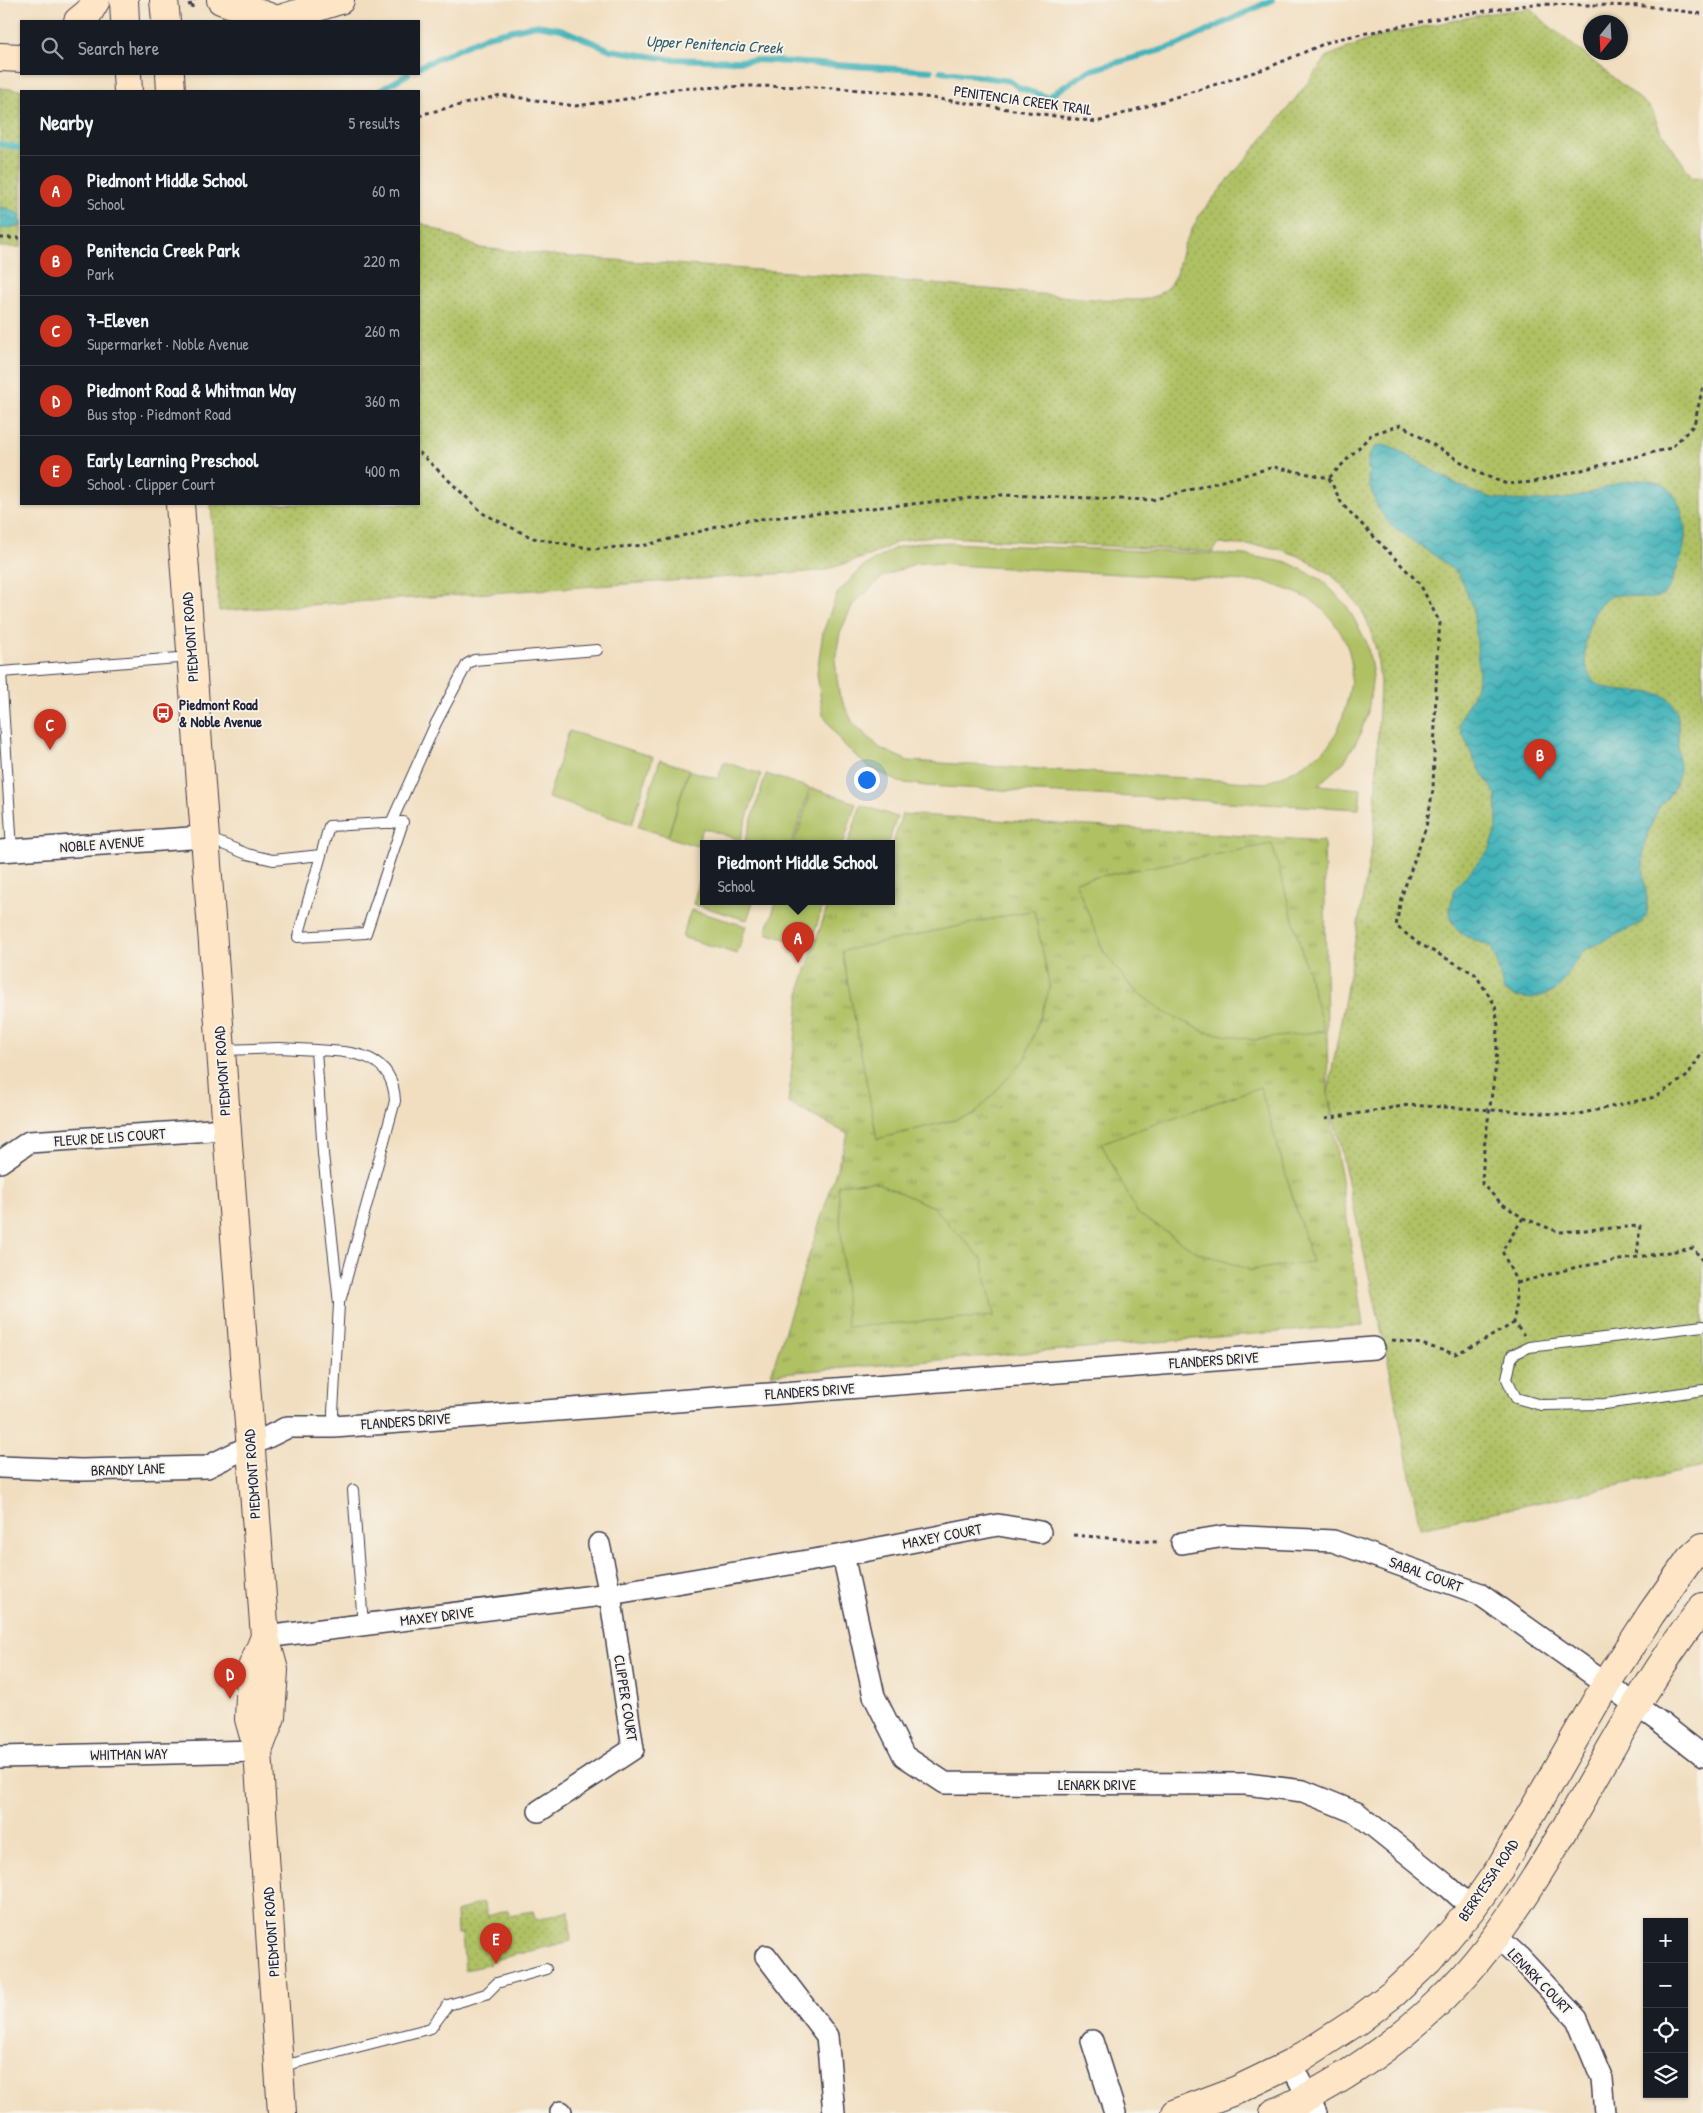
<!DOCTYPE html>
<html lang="en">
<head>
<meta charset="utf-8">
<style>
	body { margin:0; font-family:"Patrick Hand",sans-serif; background:#242831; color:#f1f3f6 }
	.controls { position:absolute; right:15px; bottom:15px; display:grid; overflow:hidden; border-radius:0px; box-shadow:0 1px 4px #0004 }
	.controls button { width:45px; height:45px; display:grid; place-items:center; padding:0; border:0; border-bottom:1px solid #363941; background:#171b24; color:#f1f3f6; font:25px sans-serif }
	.compass { position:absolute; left:1583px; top:15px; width:45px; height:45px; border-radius:50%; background:#171b24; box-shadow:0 1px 4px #0004; rotate:198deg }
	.you { position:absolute; left:866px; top:779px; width:18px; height:18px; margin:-12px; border:4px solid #fff; border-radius:50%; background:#1a73e8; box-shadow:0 0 0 8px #1a73e833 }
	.badge { display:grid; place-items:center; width:32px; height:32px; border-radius:50%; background:#c8321e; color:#fff; font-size:16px; font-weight:700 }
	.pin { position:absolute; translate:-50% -41px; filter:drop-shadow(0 1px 2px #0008) }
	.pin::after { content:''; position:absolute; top:26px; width:18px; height:15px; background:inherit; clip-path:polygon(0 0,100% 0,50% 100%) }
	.popup { position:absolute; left:700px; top:840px; width:195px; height:65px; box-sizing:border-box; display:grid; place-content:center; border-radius:0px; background:#171b24; filter:drop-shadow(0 1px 4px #0005); font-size:16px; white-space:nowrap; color:#9ea1a6 }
	.popup b { font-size:19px; color:#f1f3f6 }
	.popup::after { content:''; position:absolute; left:50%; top:100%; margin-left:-10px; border:10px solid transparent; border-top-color:#171b24 }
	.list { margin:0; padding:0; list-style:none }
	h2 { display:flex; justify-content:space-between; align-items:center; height:65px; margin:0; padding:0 20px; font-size:21px }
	h2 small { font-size:16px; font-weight:400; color:#9ea1a6 }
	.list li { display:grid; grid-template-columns:32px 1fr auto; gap:15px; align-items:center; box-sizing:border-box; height:70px; padding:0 20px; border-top:1px solid #363941 }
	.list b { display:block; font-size:19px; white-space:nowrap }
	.list p { margin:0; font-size:16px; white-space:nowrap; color:#9ea1a6 }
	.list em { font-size:16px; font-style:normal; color:#9ea1a6 }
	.icon { flex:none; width:28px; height:28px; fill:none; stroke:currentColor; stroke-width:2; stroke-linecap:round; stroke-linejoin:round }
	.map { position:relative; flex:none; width:1703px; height:2113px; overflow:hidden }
	.search { position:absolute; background:#171b24; box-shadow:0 1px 4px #0004; left:20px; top:20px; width:400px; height:55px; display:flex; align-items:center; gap:12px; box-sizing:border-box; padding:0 18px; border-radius:0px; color:#9ea1a6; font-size:19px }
	.panel { position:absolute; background:#171b24; box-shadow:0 1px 4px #0004; left:20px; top:90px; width:400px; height:415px; border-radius:0px }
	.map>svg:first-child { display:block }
</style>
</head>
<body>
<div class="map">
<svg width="1703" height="2113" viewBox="0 0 1703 2113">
	<defs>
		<pattern id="grass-tufts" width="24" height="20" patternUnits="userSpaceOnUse" patternTransform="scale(1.25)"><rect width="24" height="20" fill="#afc164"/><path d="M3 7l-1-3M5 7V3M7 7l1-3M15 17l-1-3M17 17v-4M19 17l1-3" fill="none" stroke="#8e9c54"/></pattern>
		<pattern id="park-dots" width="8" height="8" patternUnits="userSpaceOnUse" patternTransform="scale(1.25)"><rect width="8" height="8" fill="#afc164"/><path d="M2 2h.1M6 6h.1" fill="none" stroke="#8e9c54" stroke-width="1.8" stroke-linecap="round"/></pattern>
		<pattern id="water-waves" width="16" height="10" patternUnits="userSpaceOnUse" patternTransform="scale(1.25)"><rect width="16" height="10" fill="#42b3b9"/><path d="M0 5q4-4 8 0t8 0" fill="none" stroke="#379198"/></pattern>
	</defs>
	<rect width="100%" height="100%" fill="#f7f3e8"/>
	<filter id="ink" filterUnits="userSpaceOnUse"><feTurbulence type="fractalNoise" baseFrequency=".02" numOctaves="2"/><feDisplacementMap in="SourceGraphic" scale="10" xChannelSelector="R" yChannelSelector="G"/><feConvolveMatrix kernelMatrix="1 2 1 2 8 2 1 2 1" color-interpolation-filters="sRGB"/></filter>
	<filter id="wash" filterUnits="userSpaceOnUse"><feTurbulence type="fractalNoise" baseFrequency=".0096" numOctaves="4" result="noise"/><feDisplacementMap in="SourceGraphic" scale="20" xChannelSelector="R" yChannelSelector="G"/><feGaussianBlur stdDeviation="1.12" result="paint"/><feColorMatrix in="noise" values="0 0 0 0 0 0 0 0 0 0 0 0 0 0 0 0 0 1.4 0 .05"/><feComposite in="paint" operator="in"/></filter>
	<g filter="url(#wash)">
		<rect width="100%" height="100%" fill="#f1dec0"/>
		<path fill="url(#grass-tufts)" stroke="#687250" d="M902,814L1324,841L1328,1093L1363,1325L771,1374L848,1134L788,1103L801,985L829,902H892V847Z"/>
		<g fill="url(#park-dots)" stroke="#687250">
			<path d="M1531,8L1548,25L1651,108L1660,130L1693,178L1703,176V1467L1420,1528L1388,1360L1328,1093L1374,834L1380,682L1377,653L1368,623L1361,609L1341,584L1329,573L1299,556L1282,550L1265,546L1218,544L1213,552L931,536L900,541L871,555L822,571L219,611L211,504H419V222L480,248L572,257L860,277L1093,299L1142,300L1158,295L1169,286L1176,274L1184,245L1200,214L1289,107L1328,56L1371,39L1393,33L1485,14Z"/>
			<path d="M0,88L31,91H21V247H0Z"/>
			<path d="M483,1902L488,1916L508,1910L509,1915L533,1911L536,1920L569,1911L571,1941L490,1961L489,1965L465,1970L462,1934H457L456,1912Z"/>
		</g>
		<g fill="#afc164" stroke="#687250" fill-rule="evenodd">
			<path d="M922,542L1245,555L1289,563L1322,580L1347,606L1367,643L1373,675L1368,712L1359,737L1344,762L1318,785L1361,789L1359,809L926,786L899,782L867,766L842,743L823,715L817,673L823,632L837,594L862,567L895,548ZM917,563L1266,582C1284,589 1306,594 1321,608C1333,619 1347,639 1350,656C1356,678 1342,734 1325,749C1307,765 1287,774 1266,783L908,761L880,748L853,723L839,694L835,660L840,633L853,604L884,576Z"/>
			<path d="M569,731L653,757L632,824L548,798Z"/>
			<path d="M660,760L689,769L668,836L638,827Z"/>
			<path d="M724,762L761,774L740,840L703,828L697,846L668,837L689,770L718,779Z"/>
			<path d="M766,774L810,788L792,844H756L745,841Z"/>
			<path d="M812,788L856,803L843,844H794Z"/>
			<path d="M861,805L897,817L888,844H848Z"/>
			<path d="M1272,844L1324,1031L1254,1040L1206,1032L1165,1013L1131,987L1104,952L1075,881Z"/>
			<path d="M701,876L704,877V902H753L747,920L693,904Z"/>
			<path d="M776,902H824L810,947L766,933Z"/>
			<path d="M691,910L746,926L737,954L682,937Z"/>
			<path d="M1034,910L1050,988L1025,1059L974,1115L877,1139L842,951Z"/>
			<path d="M1260,1087L1312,1262L1250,1270L1197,1252L1138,1214L1101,1143Z"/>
			<path d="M873,1181L933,1207L982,1259L994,1316L847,1327L838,1185Z"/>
		</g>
		<g fill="url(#water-waves)" stroke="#326a7a">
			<path d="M0,207L9,209L21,215V226L0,229Z"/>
			<path d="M1382,445C1392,447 1401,452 1410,457C1436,472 1475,498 1505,500C1521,501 1556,501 1571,498C1600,493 1635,469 1665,486C1679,494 1686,522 1685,537C1684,551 1680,563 1674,575C1672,580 1670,587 1667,591C1654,606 1633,593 1617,595C1593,598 1584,637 1585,656C1587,718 1668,669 1677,713C1680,725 1677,743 1678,756C1679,760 1681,766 1680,770C1679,776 1674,788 1670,794C1667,799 1662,802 1659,808C1654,817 1645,838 1644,849C1641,865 1648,895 1647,914L1641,923L1583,951L1557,990L1533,999L1516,997L1504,991C1499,975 1499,963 1491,947L1461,934L1451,920L1450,910L1454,889L1490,849L1497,825L1496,795L1475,762L1459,726L1463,713L1472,697L1479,675L1477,643L1473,608L1459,575L1441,560L1390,525L1377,506L1369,484L1368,457L1375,447Z"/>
		</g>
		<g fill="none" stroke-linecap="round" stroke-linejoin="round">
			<g stroke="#42b3b9" stroke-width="6">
				<path d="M419,67L487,36L536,25L561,29L611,50L669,59L738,61L757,60L931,71"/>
				<path d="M941,71L1010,81L1019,88L1048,97L1088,71L1175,46L1272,0"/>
				<path d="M379,91L408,74"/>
				<path d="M0,144L21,148"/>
			</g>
		</g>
	</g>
	<g filter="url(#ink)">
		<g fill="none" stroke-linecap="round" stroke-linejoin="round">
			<g stroke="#413e4f" stroke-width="12">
				<g id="lane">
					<path d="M391,823L436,723L467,664L474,660L597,650"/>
					<path d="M208,838L247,854L273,860L321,855L298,937L366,933L403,822L329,826L321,855"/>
					<path d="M12,850L1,672L191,657"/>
					<path d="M223,1050L280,1048L316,1050L323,1154L339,1304L333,1412L334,1427"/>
					<path d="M316,1050C354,1052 393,1053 395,1101L341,1298"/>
					<path d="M1703,1326L1529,1347L1512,1355L1507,1379L1516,1398L1541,1405L1605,1404L1703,1390"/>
					<path d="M353,1490L363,1625"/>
					<path d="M279,2067L431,2028L448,2005L486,1994L497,1983L546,1969"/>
				</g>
			</g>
			<g stroke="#413e4f" stroke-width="24">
				<g id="street">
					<path d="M0,851L205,837"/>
					<path d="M0,1162L29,1142L226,1129"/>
					<path d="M0,1467L81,1470L207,1467L288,1427H334L1374,1348"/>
					<path d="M1182,1543L1225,1536L1333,1541L1478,1593L1657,1720L1703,1756"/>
					<path d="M843,1555L874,1696L904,1756L945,1783L1246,1784L1303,1791L1357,1813L1444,1883L1472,1908"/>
					<path d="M265,1637L610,1594L843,1555L998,1525L1040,1532"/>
					<path d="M0,1757L258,1751"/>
					<path d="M539,1811L633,1749L610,1594L599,1544"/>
					<path d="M1496,1936L1519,1957L1577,2019L1602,2079L1605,2113"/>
					<path d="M766,1956L827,2036L834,2113"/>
					<path d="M1092,2041L1115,2113"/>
					<path d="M1291,2064L1316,2113"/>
					<path d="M561,2112V2113"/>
				</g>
			</g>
			<g stroke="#413e4f" stroke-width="30">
				<g id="secondary">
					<path d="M124,0L125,21"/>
					<path d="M164,0L166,21"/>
					<path d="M221,0L277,20"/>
					<path d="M78,21L89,12L96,0"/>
					<path d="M274,21L340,0"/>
					<path d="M0,57L21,58"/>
					<path d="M127,74L128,91"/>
					<path d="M170,74L171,91"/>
					<path d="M180,504L265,1637L274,1670L271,1717L258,1751"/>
					<path d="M265,1637L251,1670L249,1719L258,1751L282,2113"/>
					<path d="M1176,2113L1237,2090L1291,2064L1356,2022L1394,1993L1429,1960L1472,1908L1500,1868L1606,1684L1651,1614L1690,1559L1703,1547"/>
					<path d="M1274,2113C1359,2076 1442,2011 1496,1936C1573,1831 1623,1709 1703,1607"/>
				</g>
			</g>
			<g stroke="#413e4f" stroke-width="3" stroke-dasharray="4 4" stroke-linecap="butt">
				<path d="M192,4V12"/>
				<path d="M188,5L192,4L194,0"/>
				<path d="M419,117L423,114L501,95L575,106L627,99L673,89L748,86L820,87L890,92L1097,122L1267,68L1333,40L1445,17L1534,4L1646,6L1703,14"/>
				<path d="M0,238H21"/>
				<path d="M419,452L484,514L533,538L594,549L646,545L741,521L1001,495L1152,500L1274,467L1329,478L1372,434L1401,425L1481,474L1507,484L1533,482L1671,448L1694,425L1703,386"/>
				<path d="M1329,478L1342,504L1420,584L1440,623L1437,657L1433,790L1426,827L1401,898L1396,926L1418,943L1475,974L1495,1005L1498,1026L1496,1065L1484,1148L1482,1184L1501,1203L1523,1218L1559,1232L1640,1226L1637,1257"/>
				<path d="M1325,1119L1409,1105L1574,1115L1655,1097L1686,1077L1703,1052"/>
				<path d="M1523,1218L1502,1251L1517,1283L1514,1323L1524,1335"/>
				<path d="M1517,1283L1577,1267L1693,1248L1703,1261"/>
				<path d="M1392,1340L1421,1344L1455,1354L1481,1342L1514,1323"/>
				<path d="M1073,1535L1157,1542"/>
			</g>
			<use href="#lane" stroke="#fff" stroke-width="10"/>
			<use href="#street" stroke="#fff" stroke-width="21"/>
			<use href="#secondary" stroke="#fde5c5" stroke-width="28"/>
		</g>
	</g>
	<defs>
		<g id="bus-disc" transform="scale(1.125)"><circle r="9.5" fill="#c8321e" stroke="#f7f3e8"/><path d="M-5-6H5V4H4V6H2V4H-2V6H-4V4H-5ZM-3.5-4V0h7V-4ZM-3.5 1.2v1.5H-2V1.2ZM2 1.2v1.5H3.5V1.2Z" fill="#fff"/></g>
	</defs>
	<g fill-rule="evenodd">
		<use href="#bus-disc" x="163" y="713"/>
	</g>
	<g text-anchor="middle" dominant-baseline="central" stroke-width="4" stroke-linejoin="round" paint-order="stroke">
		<g font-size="15" fill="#22223b" stroke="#f7f3e8">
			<text transform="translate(1023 100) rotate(8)">PENITENCIA CREEK TRAIL</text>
			<text transform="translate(190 637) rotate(-94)">PIEDMONT ROAD</text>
			<text transform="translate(102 844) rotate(-4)">NOBLE AVENUE</text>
			<text transform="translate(222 1071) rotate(-94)">PIEDMONT ROAD</text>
			<text transform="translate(110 1137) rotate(-4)">FLEUR DE LIS COURT</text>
			<text transform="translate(1214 1360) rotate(-4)">FLANDERS DRIVE</text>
			<text transform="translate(810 1391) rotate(-4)">FLANDERS DRIVE</text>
			<text transform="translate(406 1421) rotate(-4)">FLANDERS DRIVE</text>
			<text transform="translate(128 1469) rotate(-2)">BRANDY LANE</text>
			<text transform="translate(252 1474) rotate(-94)">PIEDMONT ROAD</text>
			<text transform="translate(942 1536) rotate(-11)">MAXEY COURT</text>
			<text transform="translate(1426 1574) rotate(20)">SABAL COURT</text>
			<text transform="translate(437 1616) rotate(-7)">MAXEY DRIVE</text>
			<text transform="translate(626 1698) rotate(81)">CLIPPER COURT</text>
			<text transform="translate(129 1754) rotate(-1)">WHITMAN WAY</text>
			<text x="1097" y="1784">LENARK DRIVE</text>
			<text transform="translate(1488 1880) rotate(-56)">BERRYESSA ROAD</text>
			<text transform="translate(271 1932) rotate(-94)">PIEDMONT ROAD</text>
			<text transform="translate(1540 1981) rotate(46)">LENARK COURT</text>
		</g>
		<g font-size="15" font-weight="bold" fill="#22223b" stroke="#f7f3e8" text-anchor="start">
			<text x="179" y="704">Piedmont Road<tspan x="179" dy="17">&amp; Noble Avenue</tspan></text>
		</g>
		<g font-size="16" font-style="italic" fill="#2f5c6d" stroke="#f7f3e8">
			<text transform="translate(714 44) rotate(3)">Upper Penitencia Creek</text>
		</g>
	</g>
</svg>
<div class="controls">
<button>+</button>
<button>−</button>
<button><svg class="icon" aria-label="locate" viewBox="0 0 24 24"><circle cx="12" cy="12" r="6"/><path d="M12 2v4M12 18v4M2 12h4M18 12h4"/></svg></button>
<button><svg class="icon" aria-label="layers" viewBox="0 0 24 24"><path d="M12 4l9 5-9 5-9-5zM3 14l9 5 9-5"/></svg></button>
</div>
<svg class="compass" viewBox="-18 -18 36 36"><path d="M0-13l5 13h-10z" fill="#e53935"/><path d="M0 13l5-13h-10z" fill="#9ea1a6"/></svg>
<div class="you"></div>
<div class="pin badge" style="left:798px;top:963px">A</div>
<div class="popup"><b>Piedmont Middle School</b>School</div>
<div class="pin badge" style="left:1540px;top:780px">B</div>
<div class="pin badge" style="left:50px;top:750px">C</div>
<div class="pin badge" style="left:230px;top:1699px">D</div>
<div class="pin badge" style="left:496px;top:1964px">E</div>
<div class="search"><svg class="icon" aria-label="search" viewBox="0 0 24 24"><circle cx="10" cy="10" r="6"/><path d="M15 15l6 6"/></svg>Search here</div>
<section class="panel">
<h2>Nearby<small>5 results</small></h2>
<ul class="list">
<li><span class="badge">A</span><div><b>Piedmont Middle School</b><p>School</p></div><em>60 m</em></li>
<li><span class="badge">B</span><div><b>Penitencia Creek Park</b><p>Park</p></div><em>220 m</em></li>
<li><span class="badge">C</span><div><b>7-Eleven</b><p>Supermarket · Noble Avenue</p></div><em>260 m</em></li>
<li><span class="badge">D</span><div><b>Piedmont Road &amp; Whitman Way</b><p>Bus stop · Piedmont Road</p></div><em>360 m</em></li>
<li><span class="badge">E</span><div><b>Early Learning Preschool</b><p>School · Clipper Court</p></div><em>400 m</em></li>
</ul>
</section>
</div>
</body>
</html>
